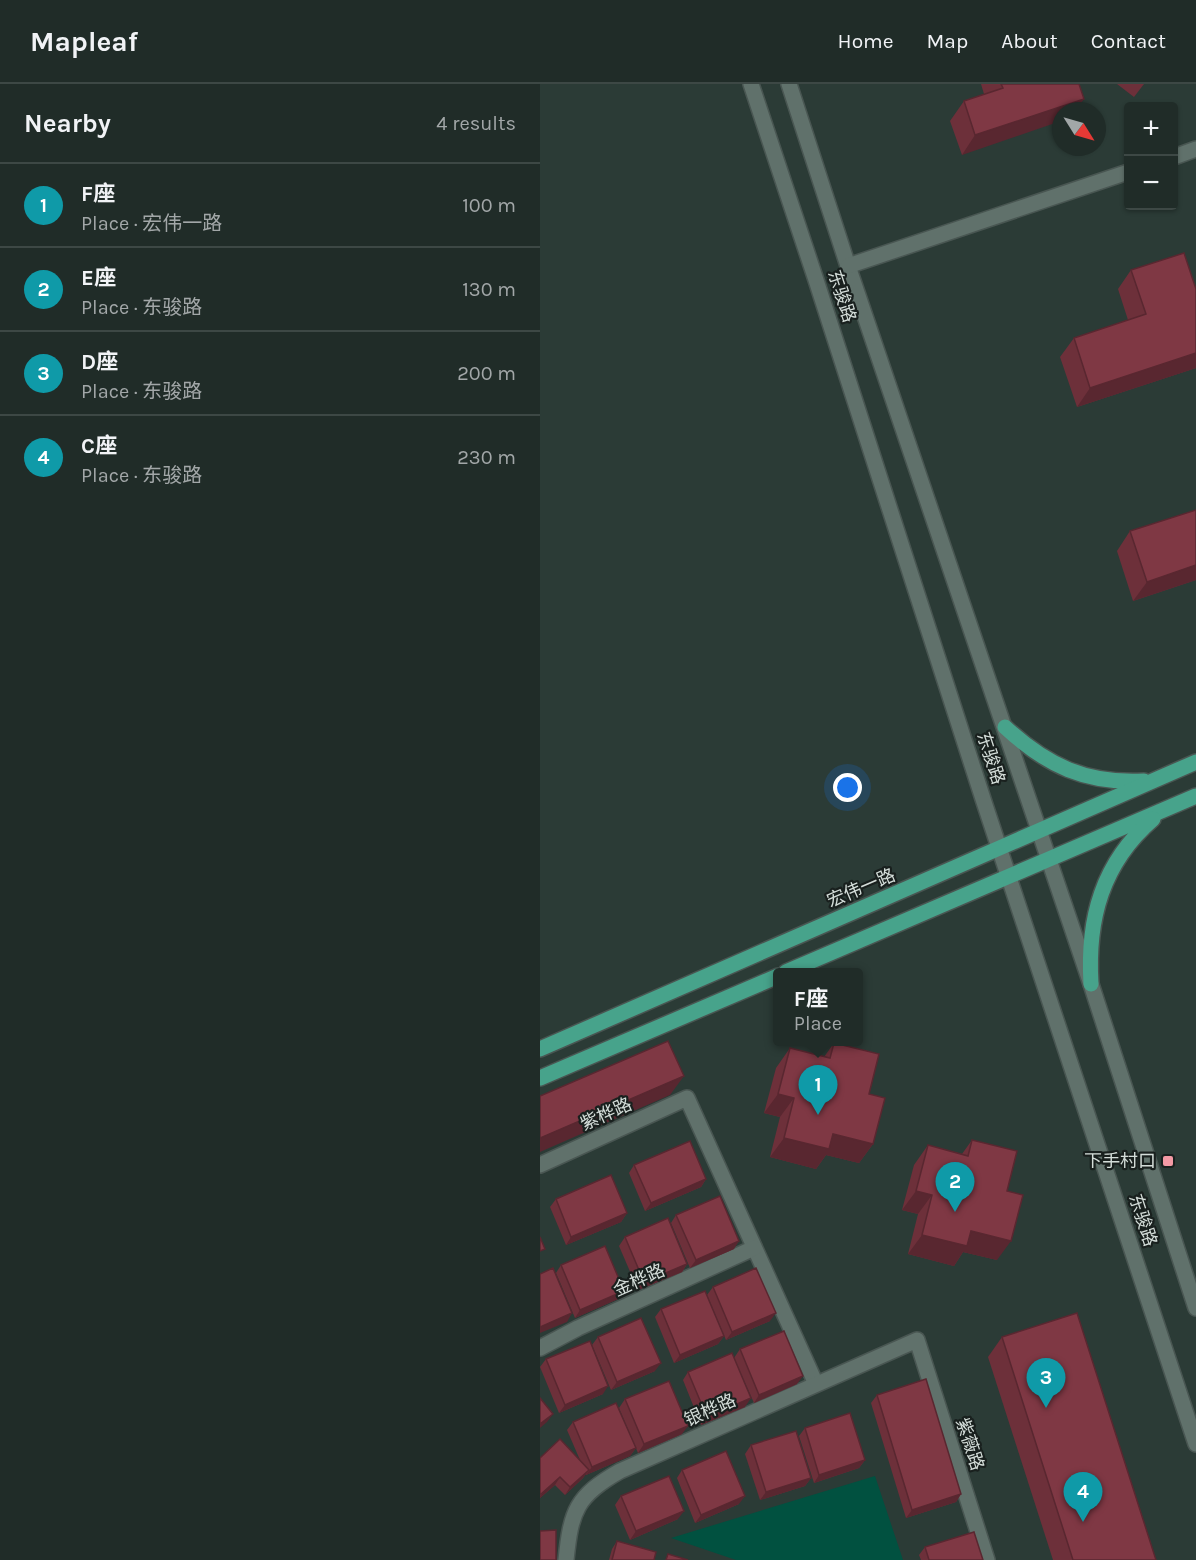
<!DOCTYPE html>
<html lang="en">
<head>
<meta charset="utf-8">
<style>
	body { margin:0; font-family:Karla,"Noto Sans SC",sans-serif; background:#283430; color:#f1f3f6 }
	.controls { position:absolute; right:18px; top:18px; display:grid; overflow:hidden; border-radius:6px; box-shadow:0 2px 4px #0004 }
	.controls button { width:54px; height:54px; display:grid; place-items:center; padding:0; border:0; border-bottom:2px solid #3d4845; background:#202c28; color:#f1f3f6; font:30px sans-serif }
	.compass { position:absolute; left:512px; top:18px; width:54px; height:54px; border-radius:50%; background:#202c28; box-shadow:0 2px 4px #0004; rotate:127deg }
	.you { position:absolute; left:308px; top:704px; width:21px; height:21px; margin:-15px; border:4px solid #fff; border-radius:50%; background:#1a73e8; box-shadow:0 0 0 9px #1a73e833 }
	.badge { display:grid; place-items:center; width:39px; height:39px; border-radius:50%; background:#f49aa5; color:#fff; font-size:20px; font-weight:700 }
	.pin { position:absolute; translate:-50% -50px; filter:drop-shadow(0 2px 3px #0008) }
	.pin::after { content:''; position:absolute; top:32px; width:21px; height:18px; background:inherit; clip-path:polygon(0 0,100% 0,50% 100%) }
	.popup { position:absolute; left:233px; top:884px; width:90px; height:78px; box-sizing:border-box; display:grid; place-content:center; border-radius:6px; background:#202c28; filter:drop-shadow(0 2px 4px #0005); font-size:20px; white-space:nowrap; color:#a2a7a8 }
	.popup b { font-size:22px; color:#f1f3f6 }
	.popup::after { content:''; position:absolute; left:50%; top:100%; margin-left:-12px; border:12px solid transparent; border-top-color:#202c28 }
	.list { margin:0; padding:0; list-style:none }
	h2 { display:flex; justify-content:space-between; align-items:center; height:78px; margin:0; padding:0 24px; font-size:26px }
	h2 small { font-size:20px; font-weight:400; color:#a2a7a8 }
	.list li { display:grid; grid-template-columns:39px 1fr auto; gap:18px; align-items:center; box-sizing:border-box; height:84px; padding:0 24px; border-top:2px solid #3d4845 }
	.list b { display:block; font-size:22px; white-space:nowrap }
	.list p { margin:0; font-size:20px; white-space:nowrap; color:#a2a7a8 }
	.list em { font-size:20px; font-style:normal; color:#a2a7a8 }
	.map { position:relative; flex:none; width:656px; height:1476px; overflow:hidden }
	header { display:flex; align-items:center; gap:36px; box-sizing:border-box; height:84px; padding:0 30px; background:#202c28; border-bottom:2px solid #3d4845 }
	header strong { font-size:28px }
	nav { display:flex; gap:33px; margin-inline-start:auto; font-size:21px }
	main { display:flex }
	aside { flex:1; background:#202c28 }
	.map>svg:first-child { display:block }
</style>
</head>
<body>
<header>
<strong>Mapleaf</strong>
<nav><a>Home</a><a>Map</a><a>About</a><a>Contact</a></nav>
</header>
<main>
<aside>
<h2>Nearby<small>4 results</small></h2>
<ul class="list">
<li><span class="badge" style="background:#0f9aa8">1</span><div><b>F座</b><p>Place · 宏伟一路</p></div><em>100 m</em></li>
<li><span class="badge" style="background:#0f9aa8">2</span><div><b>E座</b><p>Place · 东骏路</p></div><em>130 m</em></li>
<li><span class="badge" style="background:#0f9aa8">3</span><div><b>D座</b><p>Place · 东骏路</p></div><em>200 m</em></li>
<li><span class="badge" style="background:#0f9aa8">4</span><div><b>C座</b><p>Place · 东骏路</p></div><em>230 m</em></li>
</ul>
</aside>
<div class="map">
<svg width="656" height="1476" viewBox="0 0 656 1476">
	<rect width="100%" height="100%" fill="#2b3b36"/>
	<path fill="#015140" d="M335,1392L363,1476H196L131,1454Z"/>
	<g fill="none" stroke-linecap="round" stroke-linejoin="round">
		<g stroke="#495652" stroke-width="18">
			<g id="minor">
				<path d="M211,0L276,196L444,718L656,1360"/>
				<path d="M249,0L308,182L551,900L656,1224"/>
				<path d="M634,73L656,65"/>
				<path d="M308,182L588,88"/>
				<path d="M0,1081L147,1014L276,1300"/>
				<path d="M0,1264L38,1244L214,1164"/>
				<path d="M26,1476C31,1427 36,1412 80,1387L377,1256L447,1476"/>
			</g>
		</g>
		<g stroke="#495652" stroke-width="18">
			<g id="major">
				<path d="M465,643C507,682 546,700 604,697"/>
				<path d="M246,888L656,712"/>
				<path d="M551,900C547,835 562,779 613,735"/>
				<path d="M0,965L656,678"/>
				<path d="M0,994L238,892"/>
			</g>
		</g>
		<use href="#minor" stroke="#60716b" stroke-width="15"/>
		<use href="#major" stroke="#47a38b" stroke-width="15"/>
	</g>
	<g fill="#6d303a">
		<path d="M441,0H539L422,71L410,37L424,17L444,10Z"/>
		<path d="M577,0H604L594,13Z"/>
		<path d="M591,186L656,205V284L537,323L520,273L534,254L588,236L578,205Z"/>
		<path d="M590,447L656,496L593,517L577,467Z"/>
		<path d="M294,959L329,1010L333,1060L319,1079L286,1071L276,1085L230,1073L240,1033L224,1029L236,984L250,964L284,973Z"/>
		<path d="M432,1056L467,1107L457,1176L423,1168L414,1182L368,1170L378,1130L362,1126L374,1081L388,1061L422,1070Z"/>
		<path d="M94,1081L166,1095L161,1103L105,1127L89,1089Z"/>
		<path d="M16,1115L87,1129L81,1138L26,1161L10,1123Z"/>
		<path d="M136,1131L194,1165L150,1184L131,1139Z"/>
		<path d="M85,1153L147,1180L142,1188L98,1206L79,1162Z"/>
		<path d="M21,1181L84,1207L78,1215L35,1234L16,1189Z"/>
		<path d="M173,1203L230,1237L186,1256L167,1211Z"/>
		<path d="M121,1225L184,1252L178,1260L134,1279L115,1233Z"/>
		<path d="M58,1253L115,1287L71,1306L52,1261Z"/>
		<path d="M462,1253L616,1476H513L448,1273Z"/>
		<path d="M200,1265L257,1300L214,1319L194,1274Z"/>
		<path d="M6,1275L63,1310L19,1329L0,1283Z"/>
		<path d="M148,1288L205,1323L161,1341L143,1296Z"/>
		<path d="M337,1311L421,1410L416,1418L366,1434L331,1319Z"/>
		<path d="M85,1315L142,1350L98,1369L79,1324Z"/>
		<path d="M33,1338L96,1364L90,1372L46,1391V1390L43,1394L25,1411L15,1401L0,1414V1374L40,1376L27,1346Z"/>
		<path d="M265,1344L325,1376L319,1384L274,1399L259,1352Z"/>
		<path d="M211,1361L271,1394L265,1402L220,1416L205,1370Z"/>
		<path d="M142,1386L199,1420L155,1439L137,1394Z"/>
		<path d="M81,1412L138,1435L90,1456L75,1421Z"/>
		<path d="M77,1457L114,1476H69L72,1465Z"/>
		<path d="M385,1463L443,1476H381L379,1471Z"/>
	</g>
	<g fill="#592730">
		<path d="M544,15L535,27H521V37L422,71L435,51Z"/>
		<path d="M656,269V284L537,323L550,304Z"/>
		<path d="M656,481V496L593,517L607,498Z"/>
		<path d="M144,992L130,1011L0,1068V1054Z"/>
		<path d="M238,1010L254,1014L240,1033L224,1029Z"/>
		<path d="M293,1050L333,1060L319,1079L286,1071L276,1085L230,1073L244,1054Z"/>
		<path d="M166,1095L161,1103L105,1127L111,1119Z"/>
		<path d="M376,1107L392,1111L378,1130L362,1126Z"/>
		<path d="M87,1129L81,1138L26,1161L31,1153Z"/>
		<path d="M431,1147L471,1157L457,1176L423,1168L414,1182L368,1170L382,1151Z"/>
		<path d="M199,1157L194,1165L150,1184L156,1176Z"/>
		<path d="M147,1180L142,1188L98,1206L104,1198Z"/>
		<path d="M84,1207L78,1215L35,1234L40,1226Z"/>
		<path d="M32,1229L27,1238L0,1249V1243Z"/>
		<path d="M236,1229L230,1237L186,1256L192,1248Z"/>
		<path d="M184,1252L178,1260L134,1279L140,1271Z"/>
		<path d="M121,1279L115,1287L71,1306L77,1298Z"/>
		<path d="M263,1292L257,1300L214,1319L219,1311Z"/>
		<path d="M68,1302L63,1310L19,1329L25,1321Z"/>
		<path d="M211,1314L205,1323L161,1341L167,1333Z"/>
		<path d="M13,1330L7,1338L0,1344V1340Z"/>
		<path d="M148,1342L142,1350L98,1369L104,1360Z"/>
		<path d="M96,1364L90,1372L46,1391L52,1383Z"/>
		<path d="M325,1376L319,1384L274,1399L279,1391Z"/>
		<path d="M49,1386L43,1394L25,1411L30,1403Z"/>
		<path d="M20,1393L15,1401L0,1414V1412Z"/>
		<path d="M271,1394L265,1402L220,1416L226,1408Z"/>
		<path d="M421,1410L416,1418L366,1434L372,1426Z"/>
		<path d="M205,1412L199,1420L155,1439L161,1431Z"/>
		<path d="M144,1427L138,1435L90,1456L96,1447Z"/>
	</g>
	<g fill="#7f3844" stroke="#592730" stroke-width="1.5">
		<path d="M461,0H539L544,15L435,51L424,17L463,4Z"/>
		<path d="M644,169L656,205V269L550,304L534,254L606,230L591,186Z"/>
		<path d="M656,426V481L607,498L590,447Z"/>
		<path d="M128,957L144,992L0,1054V1012Z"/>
		<path d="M294,959L339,970L329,1010L345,1014L333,1060L293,1050L289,1065L244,1054L254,1014L238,1010L250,964L290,974Z"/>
		<path d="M432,1056L477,1067L467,1107L483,1111L471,1157L431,1147L427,1162L382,1151L392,1111L376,1107L388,1061L428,1072Z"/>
		<path d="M150,1057L166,1095L111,1119L94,1081Z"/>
		<path d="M71,1091L87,1129L31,1153L16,1115Z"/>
		<path d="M180,1112L199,1157L156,1176L136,1131Z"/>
		<path d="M128,1134L147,1180L104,1198L85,1153Z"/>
		<path d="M0,1153L5,1165L0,1167Z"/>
		<path d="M65,1162L84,1207L40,1226L21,1181Z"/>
		<path d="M13,1184L32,1229L0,1243V1190Z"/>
		<path d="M216,1184L236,1229L192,1248L173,1203Z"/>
		<path d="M165,1207L184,1252L140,1271L121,1225Z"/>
		<path d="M537,1229L616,1476H533L462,1253Z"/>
		<path d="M101,1234L121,1279L77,1298L58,1253Z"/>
		<path d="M244,1247L263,1292L219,1311L200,1265Z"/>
		<path d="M50,1257L68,1302L25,1321L6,1275Z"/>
		<path d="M192,1269L211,1314L167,1333L148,1288Z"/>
		<path d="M386,1295L421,1410L372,1426L337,1311Z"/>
		<path d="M129,1297L148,1342L104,1360L85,1315Z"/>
		<path d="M0,1314L13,1330L0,1340Z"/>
		<path d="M76,1319L96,1364L52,1383L33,1338Z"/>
		<path d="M310,1329L325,1376L279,1391L265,1344Z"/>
		<path d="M256,1347L271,1394L226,1408L211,1361Z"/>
		<path d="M20,1355L49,1386L30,1403L20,1393L0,1411V1374Z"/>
		<path d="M186,1367L205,1412L161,1431L142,1386Z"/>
		<path d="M129,1392L144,1427L96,1447L81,1412Z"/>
		<path d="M16,1446V1476H0V1447Z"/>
		<path d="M434,1448L443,1476H389L385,1463Z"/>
		<path d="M77,1457L116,1468L114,1476H72Z"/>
		<path d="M128,1470L148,1476H126Z"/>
	</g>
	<rect fill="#f49aa5" stroke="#19201e" stroke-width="2" x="622" y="1071" width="12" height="12" rx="3"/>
	<g text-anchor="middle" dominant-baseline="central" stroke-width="4.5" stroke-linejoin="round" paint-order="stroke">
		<g font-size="18" fill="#d4ddd9" stroke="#19201e">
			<text transform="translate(302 212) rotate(72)">东骏路</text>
			<text transform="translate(451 674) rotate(72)">东骏路</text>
			<text transform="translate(321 804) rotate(-23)">宏伟一路</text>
			<text transform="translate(66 1030) rotate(-24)">紫桦路</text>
			<text transform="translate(603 1136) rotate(72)">东骏路</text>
			<text transform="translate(99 1196) rotate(-24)">金桦路</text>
			<text transform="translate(170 1326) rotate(-24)">银桦路</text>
			<text transform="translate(430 1360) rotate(72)">紫薇路</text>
		</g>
		<g font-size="18" fill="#d4ddd9" stroke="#19201e" text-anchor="end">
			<text x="616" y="1077">下手村口</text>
		</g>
	</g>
</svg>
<div class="controls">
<button>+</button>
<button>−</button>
</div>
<svg class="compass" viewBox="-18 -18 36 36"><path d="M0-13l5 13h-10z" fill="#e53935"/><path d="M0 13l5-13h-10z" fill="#a2a7a8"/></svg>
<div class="you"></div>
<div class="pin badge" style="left:278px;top:1031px;background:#0f9aa8">1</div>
<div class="popup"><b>F座</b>Place</div>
<div class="pin badge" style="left:415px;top:1128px;background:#0f9aa8">2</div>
<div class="pin badge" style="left:506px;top:1324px;background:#0f9aa8">3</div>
<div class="pin badge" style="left:543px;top:1438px;background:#0f9aa8">4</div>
</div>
</main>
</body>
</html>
